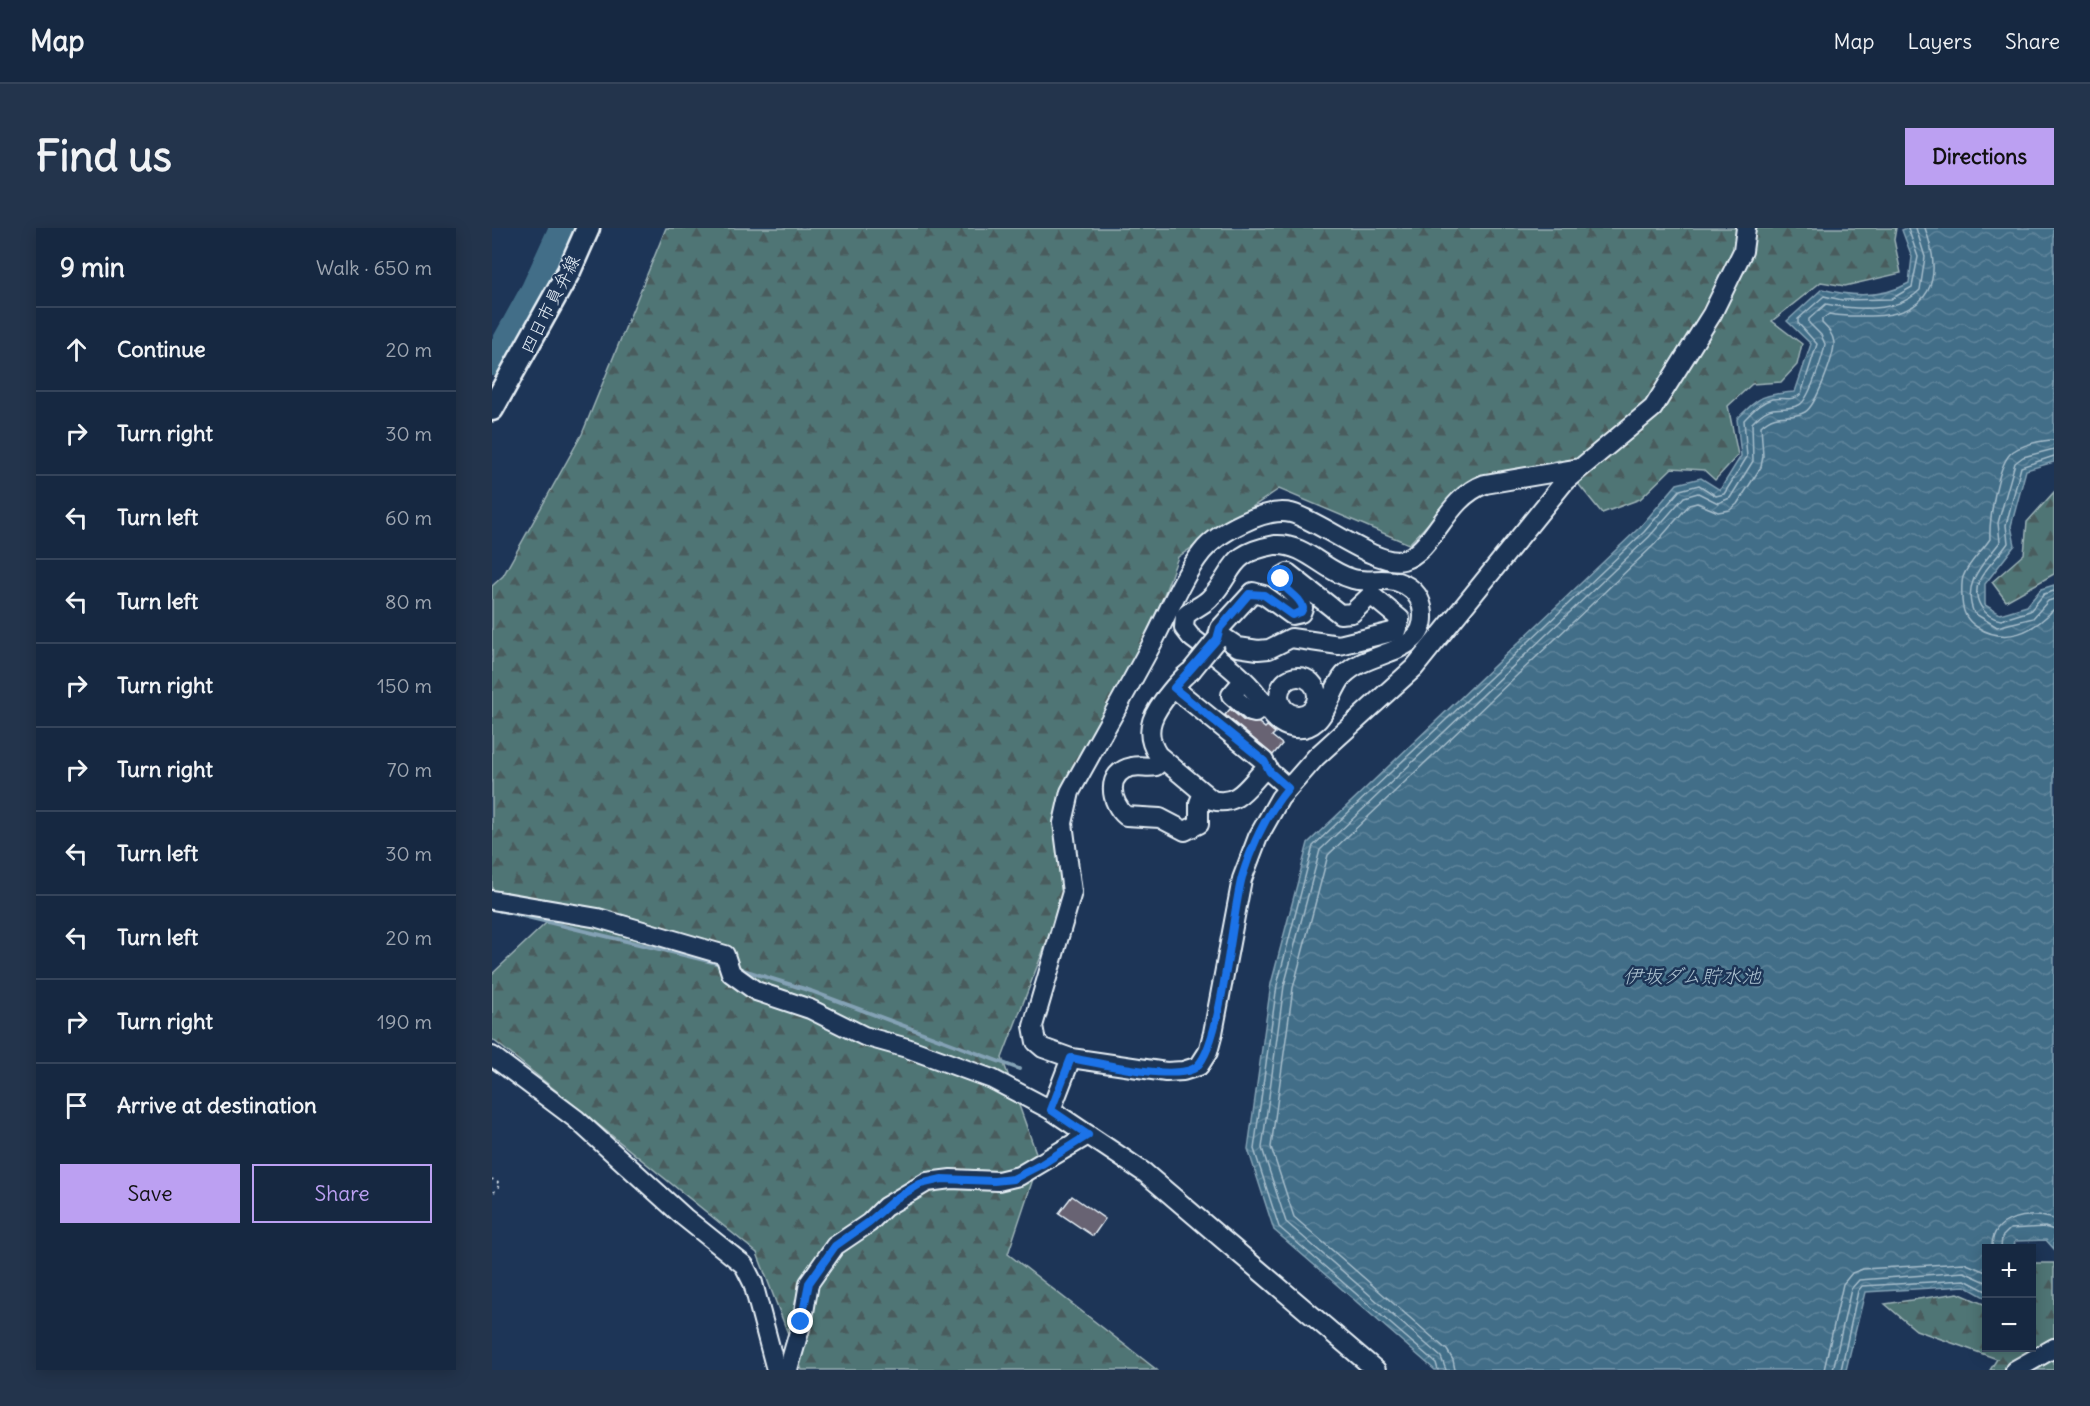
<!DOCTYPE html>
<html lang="en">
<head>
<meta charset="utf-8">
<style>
	body { margin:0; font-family:Delius,"Klee One",sans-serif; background:#23344c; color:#f1f3f6 }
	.controls { position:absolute; right:18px; bottom:18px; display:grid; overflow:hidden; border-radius:0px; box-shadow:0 3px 15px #0003 }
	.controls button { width:54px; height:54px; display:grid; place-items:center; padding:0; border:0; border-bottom:2px solid #35445a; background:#162841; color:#f1f3f6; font:30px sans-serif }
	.stop { position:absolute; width:18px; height:18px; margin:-14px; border:4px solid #1a73e8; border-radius:50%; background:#fff }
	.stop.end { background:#1a73e8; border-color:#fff; box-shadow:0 2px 6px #0008 }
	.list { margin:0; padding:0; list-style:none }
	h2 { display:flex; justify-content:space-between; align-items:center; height:78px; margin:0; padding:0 24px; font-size:26px }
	h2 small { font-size:20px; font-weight:400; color:#9ea6b1 }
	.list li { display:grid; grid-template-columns:39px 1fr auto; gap:18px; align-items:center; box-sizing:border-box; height:84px; padding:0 24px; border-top:2px solid #35445a }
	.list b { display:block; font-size:22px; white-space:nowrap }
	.list em { font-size:20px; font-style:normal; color:#9ea6b1 }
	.actions { display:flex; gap:12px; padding:18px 24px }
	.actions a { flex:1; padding:14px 0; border:2px solid #bca0f2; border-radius:0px; text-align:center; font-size:21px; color:#bca0f2 }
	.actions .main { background:#bca0f2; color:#111 }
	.icon { flex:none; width:33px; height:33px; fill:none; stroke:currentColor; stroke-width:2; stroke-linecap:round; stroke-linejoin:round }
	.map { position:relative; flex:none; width:1562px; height:1142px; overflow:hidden; border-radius:0px }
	header { display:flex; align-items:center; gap:36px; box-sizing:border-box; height:84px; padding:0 30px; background:#162841; border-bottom:2px solid #35445a }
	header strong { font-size:28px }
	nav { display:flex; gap:33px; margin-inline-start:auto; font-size:21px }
	.intro { display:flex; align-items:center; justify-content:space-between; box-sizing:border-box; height:144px; padding:0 36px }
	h1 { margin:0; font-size:42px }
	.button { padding:15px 27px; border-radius:0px; background:#bca0f2; color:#111; font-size:21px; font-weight:700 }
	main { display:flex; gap:36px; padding:0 36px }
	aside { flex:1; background:#162841; border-radius:0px; box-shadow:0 3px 15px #0003 }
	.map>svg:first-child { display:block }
</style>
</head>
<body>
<header>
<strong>Map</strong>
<nav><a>Map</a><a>Layers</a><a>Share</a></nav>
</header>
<div class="intro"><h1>Find us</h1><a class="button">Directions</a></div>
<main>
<aside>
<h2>9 min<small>Walk · 650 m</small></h2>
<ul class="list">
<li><svg class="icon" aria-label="ahead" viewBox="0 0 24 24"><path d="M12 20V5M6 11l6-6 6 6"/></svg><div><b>Continue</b></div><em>20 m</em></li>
<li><svg class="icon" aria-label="right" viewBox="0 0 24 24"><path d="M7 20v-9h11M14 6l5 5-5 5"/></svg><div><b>Turn right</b></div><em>30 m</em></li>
<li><svg class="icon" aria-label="left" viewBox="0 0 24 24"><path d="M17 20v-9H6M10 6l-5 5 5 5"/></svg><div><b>Turn left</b></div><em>60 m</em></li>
<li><svg class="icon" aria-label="left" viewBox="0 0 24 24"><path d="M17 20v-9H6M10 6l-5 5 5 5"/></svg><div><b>Turn left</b></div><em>80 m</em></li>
<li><svg class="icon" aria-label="right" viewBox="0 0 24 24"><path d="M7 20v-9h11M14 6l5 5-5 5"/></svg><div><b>Turn right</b></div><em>150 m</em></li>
<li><svg class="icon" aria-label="right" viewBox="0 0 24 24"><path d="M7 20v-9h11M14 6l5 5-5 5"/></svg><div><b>Turn right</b></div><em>70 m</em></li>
<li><svg class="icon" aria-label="left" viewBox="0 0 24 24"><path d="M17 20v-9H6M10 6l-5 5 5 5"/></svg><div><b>Turn left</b></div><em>30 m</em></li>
<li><svg class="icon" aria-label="left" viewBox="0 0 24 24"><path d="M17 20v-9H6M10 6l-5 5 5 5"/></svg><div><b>Turn left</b></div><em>20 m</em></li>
<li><svg class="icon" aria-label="right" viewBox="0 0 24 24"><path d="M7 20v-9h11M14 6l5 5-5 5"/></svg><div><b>Turn right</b></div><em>190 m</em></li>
<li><svg class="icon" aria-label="arrive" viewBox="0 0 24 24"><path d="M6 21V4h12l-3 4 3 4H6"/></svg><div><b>Arrive at destination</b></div></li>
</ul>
<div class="actions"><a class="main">Save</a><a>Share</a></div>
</aside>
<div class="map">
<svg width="1562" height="1142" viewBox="0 0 1562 1142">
	<defs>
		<pattern id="forest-firs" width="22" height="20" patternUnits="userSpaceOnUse" patternTransform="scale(1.5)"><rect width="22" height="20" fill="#507475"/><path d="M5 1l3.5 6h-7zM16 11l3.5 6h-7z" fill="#4a5c5d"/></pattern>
		<pattern id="water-waves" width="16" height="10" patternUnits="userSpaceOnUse" patternTransform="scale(1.5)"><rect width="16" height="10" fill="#426e88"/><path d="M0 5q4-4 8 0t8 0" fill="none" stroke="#5d839a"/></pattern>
	</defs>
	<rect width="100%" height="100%" fill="#1d3557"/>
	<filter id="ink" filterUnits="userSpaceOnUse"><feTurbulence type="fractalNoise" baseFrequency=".0167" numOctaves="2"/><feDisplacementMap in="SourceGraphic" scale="12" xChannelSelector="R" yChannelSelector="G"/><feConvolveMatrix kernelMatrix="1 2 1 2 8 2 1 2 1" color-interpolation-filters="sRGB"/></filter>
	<g filter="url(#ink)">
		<g fill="url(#forest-firs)" stroke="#9cb2b6" stroke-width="1.5">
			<path d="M174,0H1404L1402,12L1409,45L1353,58L1329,54L1280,93L1310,116L1305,137L1289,154L1260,156L1236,178L1246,227L1223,252L1212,242L1180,240L1148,271L1110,285L1067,232L978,257L965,265L917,316L787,261L686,329L660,399L578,548L573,666L510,830L547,933L516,1026L665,1142H310L265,1025L0,811V746L70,680L0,666V358L11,348L90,206Z"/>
			<path d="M1562,264V346L1514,373L1500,354L1532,326L1535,294Z"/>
			<path d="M1540,1035H1562V1142H1498L1505,1131L1424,1102L1393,1076L1466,1065L1494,1077V1120H1540Z"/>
		</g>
		<path fill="url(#water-waves)" stroke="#84a2b5" stroke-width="1.5" d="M1415,0H1562V234L1534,242L1519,298L1523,317L1493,356V377L1508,386L1535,378L1549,361L1562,357V1021L1554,1012L1523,1013L1522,1020H1494V1070L1473,1058L1373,1064L1354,1142H943L782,1002L756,921L779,756L816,615L1148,299L1185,256L1209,250L1228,262L1249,228L1245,191C1269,167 1270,167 1303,164L1319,116L1295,93L1330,61C1360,69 1391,70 1417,55L1420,29L1410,2Z"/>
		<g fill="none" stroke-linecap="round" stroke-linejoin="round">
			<g stroke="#a6bdcb" stroke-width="1.5">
				<path d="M1562,212C1550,212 1527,217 1518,226C1505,240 1497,293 1498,311C1490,323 1476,335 1471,349C1469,356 1470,365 1470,372C1471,384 1474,392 1485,399C1514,417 1541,404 1562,381"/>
				<path d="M1562,221L1531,229L1523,235L1506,295L1508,314C1492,335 1469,355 1482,385L1505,399L1541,390L1556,373L1562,371"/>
				<path d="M1562,228L1529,239L1514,297L1516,315C1508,327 1493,340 1487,353C1480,371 1491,389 1509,392L1538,383L1552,366L1562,363"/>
				<path d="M1500,1020C1499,988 1537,984 1562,991"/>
				<path d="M1509,1020L1510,1009L1518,1001L1553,999L1562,1002"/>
				<path d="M946,1142L944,1135L787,999L762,921L785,757L821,618L1152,304L1188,262L1207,257L1224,268L1232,266L1255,229L1252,192C1260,184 1268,174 1280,171C1290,169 1301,174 1309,166L1325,116L1306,95V91L1332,68L1350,72L1399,71L1420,59L1426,29L1416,0"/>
				<path d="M954,1142L949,1129L794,994L770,920L792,758L828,622L1157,309L1192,269L1206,265L1226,275L1238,270L1261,233L1260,195C1282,172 1284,186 1307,177C1317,173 1331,128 1333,116L1329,107L1317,95V91L1334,76C1364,82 1405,85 1428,62L1433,29L1424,0"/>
				<path d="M963,1142L961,1132L955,1122L802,989L779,919L801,760L836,627L1163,316L1197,277L1205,275L1226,284L1238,282L1245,276L1269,239L1271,228L1269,198C1286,182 1296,193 1313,184C1324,178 1342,128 1342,115C1341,106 1336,101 1330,95V91L1337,86C1351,89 1365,88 1379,88C1439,87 1452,52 1433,0"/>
				<path d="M1332,1142L1351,1056L1360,1045L1371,1041L1472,1035L1494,1044"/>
				<path d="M1341,1142L1359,1061L1367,1052L1472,1044L1494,1054"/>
				<path d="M1349,1142L1366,1063L1370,1058L1473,1052L1494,1063"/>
			</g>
			<g stroke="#84a2b5" stroke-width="4">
				<path d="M6,682L229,736"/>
				<path d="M245,740L319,763L527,841"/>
			</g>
			<path stroke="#426e88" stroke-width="24" d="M0,136L41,61L69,0"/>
		</g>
		<g fill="#676373" stroke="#e8f1f8" stroke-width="1.5">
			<path d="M738,481L752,493L767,495L773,500L775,498L783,505L780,508L790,516L781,527L733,487Z"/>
			<path d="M580,968L613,991L601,1008L567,985Z"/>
		</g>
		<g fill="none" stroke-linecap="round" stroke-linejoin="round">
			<g stroke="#e8f1f8" stroke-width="22">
				<g id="minor">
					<path d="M1088,240L993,256C953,270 942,323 911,332C885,339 827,292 799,285C774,279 726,304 710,324C690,349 677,383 662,412C635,463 606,513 578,564L571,595L580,664L541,798L544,814L551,820L579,830L674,844L691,843L707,838L716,824L721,805L750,651L766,609L788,570L824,529L922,440L1073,253L1161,180L1220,86L1251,23L1254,0"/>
					<path d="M783,317C813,315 833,344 861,351C876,355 892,349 906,354C918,358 927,366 930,379C940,428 876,421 852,447C835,466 833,511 795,498C781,493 776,480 767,469C750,446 722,427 699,409L692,400L693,388C700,381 710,378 717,371C745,343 733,326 783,317Z"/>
					<path d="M725,411L728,400L761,364L772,367L800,387L809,385L811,380L808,372L790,355L791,348L796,345L848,386L860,385L879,367L908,391L904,403L847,417L799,410L777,421L766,422L746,419L728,407"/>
					<path d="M699,443C692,447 685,456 679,463C663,482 649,502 666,527L720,572C748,579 757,555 775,539"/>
					<circle cx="806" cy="468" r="19"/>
					<path d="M751,453L739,467L759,484L763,485L773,476L783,474"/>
					<path d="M682,460L772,533L778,544L796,560"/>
					<path d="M670,532L664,538C656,540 648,537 640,539C613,544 618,575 634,588L668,590L693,603L707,596V575L711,565"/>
					<path d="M0,672L106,690L233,727L239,745L264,763L318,781L372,808L415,820L500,851L559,882"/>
					<path d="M0,828L84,891L192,989L252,1037L261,1055L284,1142"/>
					<path d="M579,830L559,882L653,945L884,1142"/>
					<path d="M296,1142L311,1090L317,1055L343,1018L377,995L393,979L435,954L459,951L506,953L527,948L596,907"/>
					<path d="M1523,1142L1562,1120"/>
				</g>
			</g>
			<g stroke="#e8f1f8" stroke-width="27">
				<path id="major" d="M0,181L77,43L96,0"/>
			</g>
			<path stroke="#e8f1f8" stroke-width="2" stroke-dasharray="1.5 4.5" stroke-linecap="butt" d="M0,951L8,956L0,967"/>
			<use href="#minor" stroke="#1d3557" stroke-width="18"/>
			<use href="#major" stroke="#1d3557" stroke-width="22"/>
			<g stroke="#e8f1f8" stroke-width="22" stroke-linecap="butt">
				<path id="minor-bridge" d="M699,443L725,411"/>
			</g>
			<use href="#minor-bridge" stroke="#1d3557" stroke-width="18"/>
		</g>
	</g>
	<g fill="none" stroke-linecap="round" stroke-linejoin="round" filter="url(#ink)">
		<path stroke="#1a73e8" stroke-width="8" d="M309,1094L317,1055L343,1018L377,994L403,971L428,956L450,951L502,953L521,951L550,936L596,907L559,882L579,830C607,835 676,852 701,841C729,829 740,683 750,649C760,617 775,585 796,560L778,544L772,533L682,460L725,411L728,400L757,366L772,367L800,387L809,384L811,380C808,367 792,364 789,351"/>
	</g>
	<g text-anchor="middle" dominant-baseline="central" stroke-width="5" stroke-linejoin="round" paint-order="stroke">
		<g font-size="18" fill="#e8f1f8" stroke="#1d3557">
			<text transform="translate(58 76) rotate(-63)">四日市員弁線</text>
		</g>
		<g font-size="20" font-style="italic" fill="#aec3d1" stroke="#1d3557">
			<text x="1200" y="747">伊坂ダム貯水池</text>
		</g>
	</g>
</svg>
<div class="controls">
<button>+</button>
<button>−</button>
</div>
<div class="stop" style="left:789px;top:351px"></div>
<div class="stop end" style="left:309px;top:1094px"></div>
</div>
</main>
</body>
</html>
